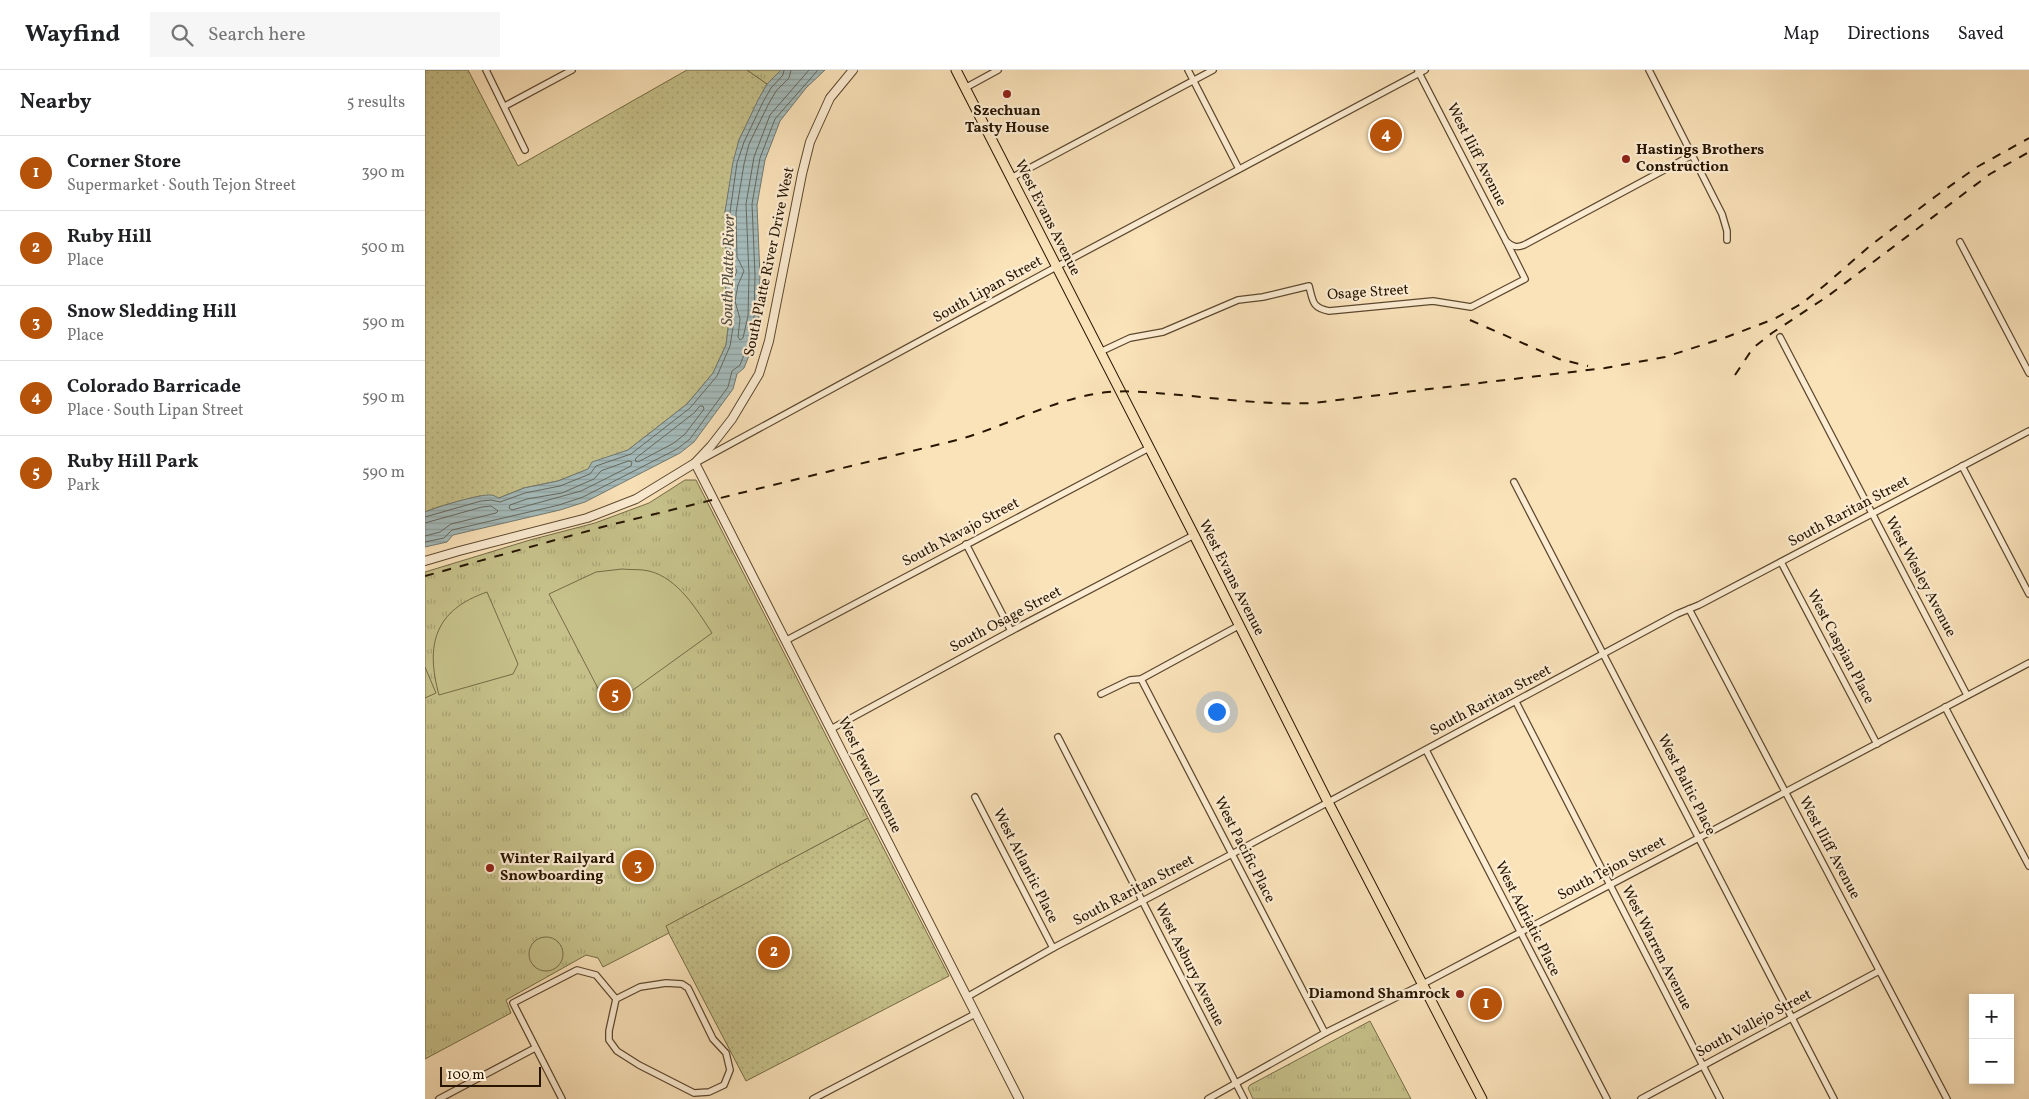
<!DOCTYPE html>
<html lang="en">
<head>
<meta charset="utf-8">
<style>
	body { margin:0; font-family:Vollkorn,serif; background:#f6f6f6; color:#202124 }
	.controls { position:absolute; right:15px; bottom:15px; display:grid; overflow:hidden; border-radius:0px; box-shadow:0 2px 8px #0003 }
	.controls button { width:45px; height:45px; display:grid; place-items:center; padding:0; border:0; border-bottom:1px solid #e0e0e0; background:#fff; color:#202124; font:25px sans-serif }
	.scale { position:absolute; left:15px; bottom:12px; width:101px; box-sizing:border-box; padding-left:5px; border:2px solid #271501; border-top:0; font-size:14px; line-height:18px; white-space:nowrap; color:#271501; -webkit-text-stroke:4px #fcecd2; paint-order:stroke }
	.you { position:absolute; left:791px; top:641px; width:18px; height:18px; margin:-12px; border:4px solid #fff; border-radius:50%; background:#1a73e8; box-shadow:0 0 0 8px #1a73e833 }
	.badge { display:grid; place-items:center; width:32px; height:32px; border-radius:50%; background:#b45309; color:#fff; font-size:16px; font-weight:700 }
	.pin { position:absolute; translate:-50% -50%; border:2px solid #fff; box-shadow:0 1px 5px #0006 }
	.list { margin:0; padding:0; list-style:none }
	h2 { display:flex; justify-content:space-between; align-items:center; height:65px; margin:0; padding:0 20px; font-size:21px }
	h2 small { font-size:16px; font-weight:400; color:#757577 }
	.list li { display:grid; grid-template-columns:32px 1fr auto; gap:15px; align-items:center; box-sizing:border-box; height:75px; padding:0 20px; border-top:1px solid #e0e0e0 }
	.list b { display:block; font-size:19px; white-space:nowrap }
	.list p { margin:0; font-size:16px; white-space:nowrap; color:#757577 }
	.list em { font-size:16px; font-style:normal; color:#757577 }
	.icon { flex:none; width:28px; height:28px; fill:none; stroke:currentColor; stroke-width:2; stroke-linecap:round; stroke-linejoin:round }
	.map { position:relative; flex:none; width:1604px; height:1029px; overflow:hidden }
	header { display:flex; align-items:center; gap:30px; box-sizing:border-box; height:70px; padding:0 25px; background:#fff; border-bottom:1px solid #e0e0e0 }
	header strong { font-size:24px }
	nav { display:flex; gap:28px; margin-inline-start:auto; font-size:18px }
	.search { width:350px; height:45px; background:#f6f6f6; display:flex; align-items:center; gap:12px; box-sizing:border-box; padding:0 18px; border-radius:0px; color:#757577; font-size:19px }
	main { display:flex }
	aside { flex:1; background:#fff }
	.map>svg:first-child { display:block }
</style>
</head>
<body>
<header>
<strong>Wayfind</strong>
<div class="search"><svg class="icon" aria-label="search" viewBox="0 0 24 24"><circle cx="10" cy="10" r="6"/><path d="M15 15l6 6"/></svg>Search here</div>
<nav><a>Map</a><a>Directions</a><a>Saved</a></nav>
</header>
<main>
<aside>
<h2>Nearby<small>5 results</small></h2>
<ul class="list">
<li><span class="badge">1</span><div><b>Corner Store</b><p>Supermarket · South Tejon Street</p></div><em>390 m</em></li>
<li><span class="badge">2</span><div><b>Ruby Hill</b><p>Place</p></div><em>500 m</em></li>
<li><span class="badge">3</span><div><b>Snow Sledding Hill</b><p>Place</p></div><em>590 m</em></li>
<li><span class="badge">4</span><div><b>Colorado Barricade</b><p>Place · South Lipan Street</p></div><em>590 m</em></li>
<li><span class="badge">5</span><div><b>Ruby Hill Park</b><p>Park</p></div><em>590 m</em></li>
</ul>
</aside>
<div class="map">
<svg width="1604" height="1029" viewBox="0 0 1604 1029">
	<defs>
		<pattern id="grass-dots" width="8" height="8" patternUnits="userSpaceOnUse" patternTransform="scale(1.25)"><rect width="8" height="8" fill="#c6c18a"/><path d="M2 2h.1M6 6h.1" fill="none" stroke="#aaa575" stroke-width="1.8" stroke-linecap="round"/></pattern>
		<pattern id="park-tufts" width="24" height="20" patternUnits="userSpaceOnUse" patternTransform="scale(1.25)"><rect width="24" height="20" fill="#c6c18a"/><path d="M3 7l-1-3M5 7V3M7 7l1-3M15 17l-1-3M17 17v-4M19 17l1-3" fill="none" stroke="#aaa575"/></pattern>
		<pattern id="water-rules" width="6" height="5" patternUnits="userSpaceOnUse" patternTransform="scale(1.25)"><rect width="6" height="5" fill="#a4bbbb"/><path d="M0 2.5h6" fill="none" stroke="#8da09f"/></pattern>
	</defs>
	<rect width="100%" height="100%" fill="#fae2b9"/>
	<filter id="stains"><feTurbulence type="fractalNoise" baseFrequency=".004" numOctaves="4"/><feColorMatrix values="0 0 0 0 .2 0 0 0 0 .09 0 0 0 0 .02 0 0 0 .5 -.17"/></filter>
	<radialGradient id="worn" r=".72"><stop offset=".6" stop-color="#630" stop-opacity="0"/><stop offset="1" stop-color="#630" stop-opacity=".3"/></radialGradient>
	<g fill="url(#grass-dots)" stroke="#766b46">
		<path d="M0,0H43L93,96L262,0H322L342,14L314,70L300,142L301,165L308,201L302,211L298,232L304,251L301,275L288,303L262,334L203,380L164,399L133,411L99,418L74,428L55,426L13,437L0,442Z"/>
		<path d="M443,748L524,906L321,1011L240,856Z"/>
	</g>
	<g fill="url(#park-tufts)" stroke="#766b46">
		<path d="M322,0H356L342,14Z"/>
		<path d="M260,410H271L443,748L241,856L244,863L178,897L173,888L161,885L81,930L86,943L0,989V502L105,470L170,453L224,433Z"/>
		<path d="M945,951L986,1029H828L823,1018L825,1015Z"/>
	</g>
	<g fill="#c6c18a" stroke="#766b46">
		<path d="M197,499C206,500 216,499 224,501C253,508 272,540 287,563L190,633L179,630L124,524L171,502Z"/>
		<path d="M62,522L93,594L88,604L14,625C0,574 10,540 62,522Z"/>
		<path d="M0,597L11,623L0,628Z"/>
		<circle cx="121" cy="884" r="17"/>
	</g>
	<path fill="url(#water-rules)" stroke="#727971" d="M356,0H400L381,18L355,51L340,90L332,135L335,206L334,247L329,273L319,298L312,304L308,319L269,372L255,383L160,432L135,440L28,465L22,472L0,477V442C12,437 54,424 66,425C69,425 71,427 74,428L99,418L133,411L163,399L167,392L203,380L262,334L288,303L301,275L304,251L298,232L302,211L308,201L301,191L300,142L308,92L314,70L333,30L342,14Z"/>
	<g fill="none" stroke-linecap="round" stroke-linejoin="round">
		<g stroke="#66685e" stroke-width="1">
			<path d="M366,0L364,8L351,21L343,35L324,74L319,94L311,143L312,187L319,201L313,215L310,231L315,249L313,267L315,270L318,268L323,246L324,205L321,134L329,87L345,45L384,0"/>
			<path d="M275,336H278L279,339L260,364L249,373L213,392L210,391L211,388L269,343Z"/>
			<path d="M204,391L207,392L206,396L156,421L87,440L84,438L85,435L102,429L137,423L169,409L176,401Z"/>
			<path d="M0,447L56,431L66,430L75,432L100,423L135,416L165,404L171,396L206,384L265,338L292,306L305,276L309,251L304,232L307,213L312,201L306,189L305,142L312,93L319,72L338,32L346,18L358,5L359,0"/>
			<path d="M0,453L57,437L66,436L73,441L71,443L26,454L15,462L0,466"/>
			<path d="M0,472L19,468L27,460L134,435L158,427L252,379L265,369L303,317L307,301L315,295L324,272L329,247L330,205L327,134L335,88L350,49L393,0"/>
		</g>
		<g stroke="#5c482f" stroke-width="8">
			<g id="minor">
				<path d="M61,0L100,80"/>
				<path d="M763,0L814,99"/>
				<path d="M1224,0L1297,144L1302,161V170"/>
				<path d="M993,1L1081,171C1087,177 1092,178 1099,175L1267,85"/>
				<path d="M540,18L573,0"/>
				<path d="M80,36L147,0"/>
				<path d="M586,108L788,0"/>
				<path d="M1535,172L1604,303"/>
				<path d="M1355,267L1542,625"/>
				<path d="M675,282L705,268L738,262L813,230L838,227L884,216C888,231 887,238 904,241L1008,231L1046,237L1100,209L1081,171"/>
				<path d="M274,391L631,197L1000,0"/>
				<path d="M1537,396L1604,524"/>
				<path d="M1089,412L1409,1029"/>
				<path d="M541,474L586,561"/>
				<path d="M1356,492L1452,674"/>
				<path d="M1264,539L1522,1029"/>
				<path d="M360,571L724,378"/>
				<path d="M716,609L900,963"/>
				<path d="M676,624L705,610L716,609L815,555"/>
				<path d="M1091,632L1295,1029"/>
				<path d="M1520,637L1604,796"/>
				<path d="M406,659L586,561L769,465"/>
				<path d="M633,667L819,1029"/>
				<path d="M1001,680L1182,1029"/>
				<path d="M550,727L628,878"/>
				<path d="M241,913L257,914L263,918L288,969L301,983L305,1000L299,1015L284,1022L269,1023L214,995L192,981L184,970V961L191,929L215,917Z"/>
				<path d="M542,927L628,878L807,784L1252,544L1274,535L1604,361"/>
				<path d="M14,1029L110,978"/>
				<path d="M137,1029L88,933L152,900L171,905L191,929"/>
				<path d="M388,1029L550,944"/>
				<path d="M783,1029L900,963L996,915L1604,593"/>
				<path d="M1216,1029L1454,901"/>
			</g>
		</g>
		<g stroke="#5c482f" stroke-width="10">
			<g id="tertiary">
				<path d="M270,393L594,1029"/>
				<path d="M0,491L34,481L162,448L211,429L270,393L286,376L307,349L334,304L344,271L377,104L385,72L405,28L428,0"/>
			</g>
		</g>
		<g stroke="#271501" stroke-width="11">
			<path id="primary" d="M531,0L769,465L903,732L1057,1029"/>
		</g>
		<use href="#minor" stroke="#fcecd2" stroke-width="5.5"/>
		<use href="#tertiary" stroke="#fcecd2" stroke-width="8"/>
		<use href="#primary" stroke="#fae2b9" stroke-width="9"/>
		<g stroke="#271501" stroke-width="2" stroke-dasharray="9 9" stroke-linecap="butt">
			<path d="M1045,250L1134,289L1163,296"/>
			<path d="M1310,305L1328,278L1347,263L1403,226L1565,104L1604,82"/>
			<path d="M0,506L181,456L532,370C583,356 629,328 683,322C707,320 731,323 755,325C799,329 843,335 888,333L1180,298L1240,287L1299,268L1349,249L1376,234L1400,215L1446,175L1511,126L1552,97L1604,68"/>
		</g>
	</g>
	<g fill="#8f2418" stroke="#fcecd2" stroke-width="2">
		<circle cx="582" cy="24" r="5"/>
		<circle cx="1201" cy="89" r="5"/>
		<circle cx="65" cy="798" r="5"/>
		<circle cx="1035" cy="924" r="5"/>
	</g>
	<g text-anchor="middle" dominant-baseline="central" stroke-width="4.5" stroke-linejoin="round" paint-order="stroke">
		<g font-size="15" font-weight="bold" fill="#271501" stroke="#fcecd2" text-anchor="start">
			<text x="582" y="41" text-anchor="middle">Szechuan<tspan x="582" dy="17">Tasty House</tspan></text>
			<text x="1211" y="80">Hastings Brothers<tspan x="1211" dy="17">Construction</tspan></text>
			<text x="75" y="789">Winter Railyard<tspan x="75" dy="17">Snowboarding</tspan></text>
			<text x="1025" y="924" text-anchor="end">Diamond Shamrock</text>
		</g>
		<g font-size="15" fill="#271501" stroke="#fcecd2">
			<text transform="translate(1051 85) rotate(63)">West Iliff Avenue</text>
			<text transform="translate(622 148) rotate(63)">West Evans Avenue</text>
			<text transform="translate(345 192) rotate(-78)">South Platte River Drive West</text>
			<text transform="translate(563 220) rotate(-29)">South Lipan Street</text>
			<text transform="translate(943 223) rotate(-4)">Osage Street</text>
			<text transform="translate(1424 442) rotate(-28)">South Raritan Street</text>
			<text transform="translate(536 463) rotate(-28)">South Navajo Street</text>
			<text transform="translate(1495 507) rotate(62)">West Wesley Avenue</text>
			<text transform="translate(806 508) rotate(63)">West Evans Avenue</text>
			<text transform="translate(581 550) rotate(-28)">South Osage Street</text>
			<text transform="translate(1415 577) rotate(62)">West Caspian Place</text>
			<text transform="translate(1066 631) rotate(-28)">South Raritan Street</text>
			<text transform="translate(444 705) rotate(64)">West Jewell Avenue</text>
			<text transform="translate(1261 715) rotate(63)">West Baltic Place</text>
			<text transform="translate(1404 778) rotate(62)">West Iliff Avenue</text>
			<text transform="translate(819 780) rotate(63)">West Pacific Place</text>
			<text transform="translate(600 796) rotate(63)">West Atlantic Place</text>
			<text transform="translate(1187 799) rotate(-28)">South Tejon Street</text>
			<text transform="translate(709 821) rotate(-28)">South Raritan Street</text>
			<text transform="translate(1102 849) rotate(63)">West Adriatic Place</text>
			<text transform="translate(1231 878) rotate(63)">West Warren Avenue</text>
			<text transform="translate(764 895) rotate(63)">West Asbury Avenue</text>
			<text transform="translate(1329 954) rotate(-28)">South Vallejo Street</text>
		</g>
		<g font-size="16" font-style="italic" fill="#534f42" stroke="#fcecd2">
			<text transform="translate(304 200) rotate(-89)">South Platte River</text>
		</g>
	</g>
	<rect width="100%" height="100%" filter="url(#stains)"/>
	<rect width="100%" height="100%" fill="url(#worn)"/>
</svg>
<div class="controls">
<button>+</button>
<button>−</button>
</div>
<div class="scale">100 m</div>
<div class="you"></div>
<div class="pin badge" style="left:1061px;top:934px">1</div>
<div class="pin badge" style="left:349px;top:882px">2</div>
<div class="pin badge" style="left:213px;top:796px">3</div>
<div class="pin badge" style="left:961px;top:65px">4</div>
<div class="pin badge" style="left:190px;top:625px">5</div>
</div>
</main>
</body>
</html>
